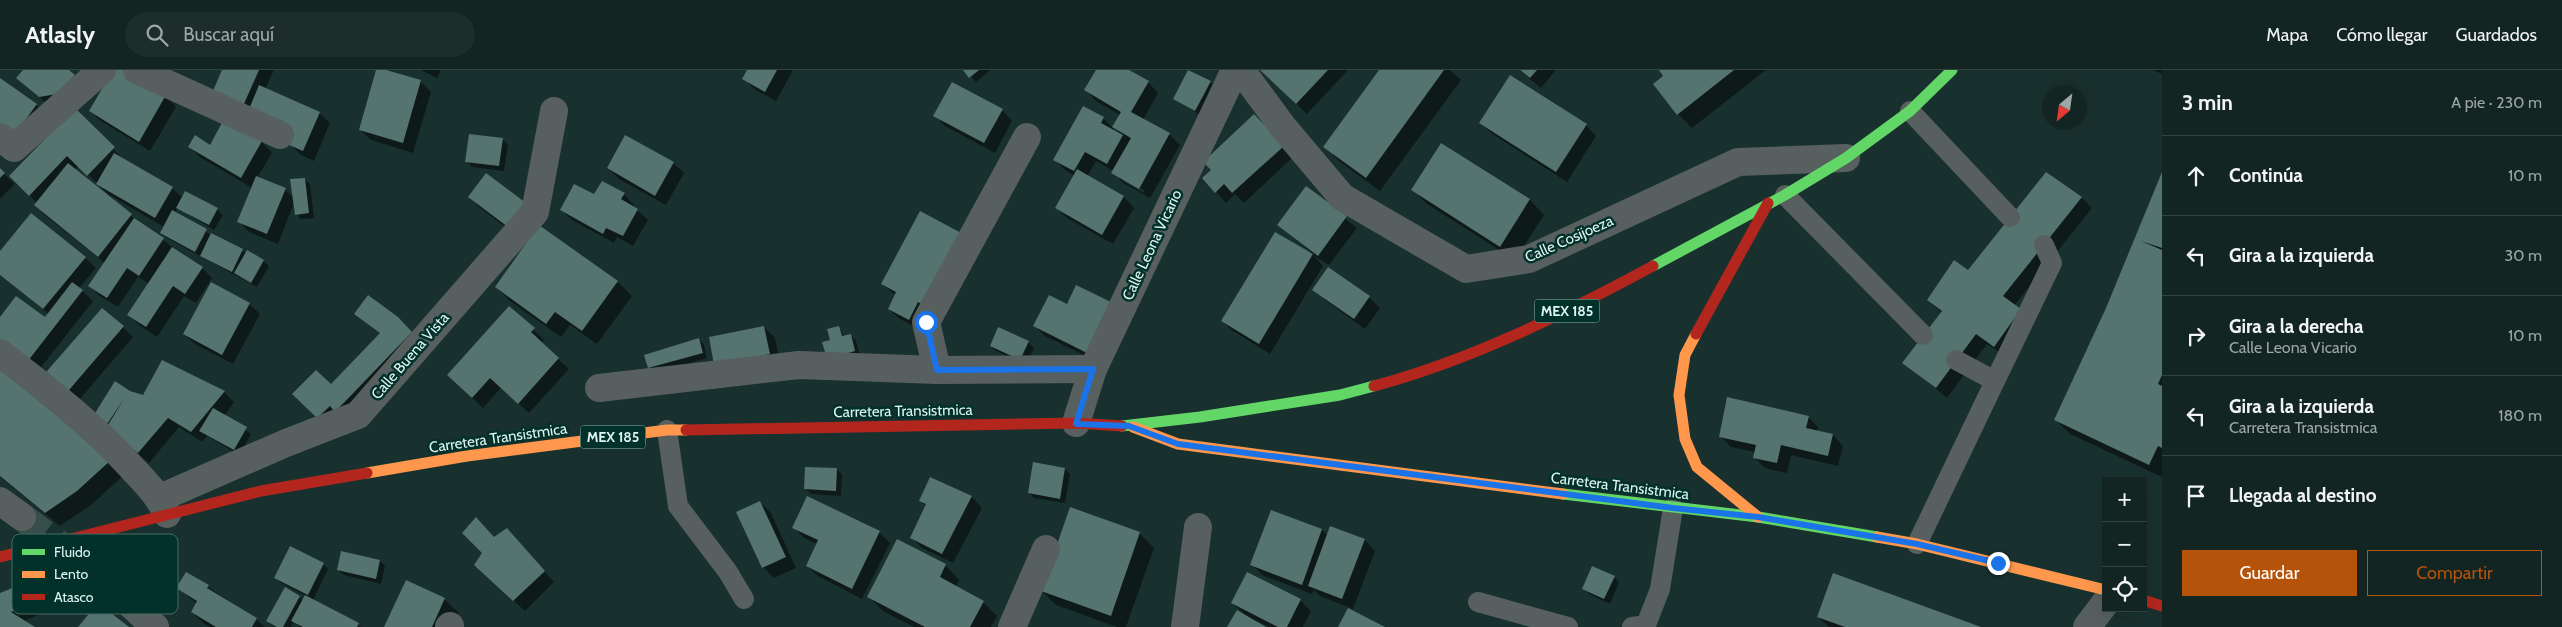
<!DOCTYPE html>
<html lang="es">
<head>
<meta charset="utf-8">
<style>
	body { margin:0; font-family:Cabin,sans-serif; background:#1c2d2a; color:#f1f3f6 }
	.controls { position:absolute; right:15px; bottom:15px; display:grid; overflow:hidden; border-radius:0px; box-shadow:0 5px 20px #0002 }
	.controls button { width:45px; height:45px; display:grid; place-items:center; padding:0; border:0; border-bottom:1px solid #324240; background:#132522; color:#f1f3f6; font:25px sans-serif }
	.compass { position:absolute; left:2042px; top:15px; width:45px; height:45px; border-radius:50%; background:#132522; box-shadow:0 5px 20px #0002; rotate:209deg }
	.stop { position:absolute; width:15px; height:15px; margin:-11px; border:4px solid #1a73e8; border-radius:50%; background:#fff }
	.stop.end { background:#1a73e8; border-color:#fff; box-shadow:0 1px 5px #0008 }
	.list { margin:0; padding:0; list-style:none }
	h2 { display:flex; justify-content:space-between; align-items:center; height:65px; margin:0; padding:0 20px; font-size:21px }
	h2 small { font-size:16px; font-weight:400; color:#9da5a5 }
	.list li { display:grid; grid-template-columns:32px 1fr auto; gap:15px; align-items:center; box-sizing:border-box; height:80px; padding:0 20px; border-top:1px solid #324240 }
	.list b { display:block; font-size:19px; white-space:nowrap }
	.list p { margin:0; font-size:16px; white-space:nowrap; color:#9da5a5 }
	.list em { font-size:16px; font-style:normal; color:#9da5a5 }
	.actions { display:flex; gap:10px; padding:15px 20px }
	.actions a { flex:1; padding:11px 0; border:1px solid #b45309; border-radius:0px; text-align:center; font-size:18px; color:#b45309 }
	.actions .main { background:#b45309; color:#fff }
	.icon { flex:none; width:28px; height:28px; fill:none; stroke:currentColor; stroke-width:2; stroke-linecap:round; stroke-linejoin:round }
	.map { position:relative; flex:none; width:2162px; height:557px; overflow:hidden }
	header { display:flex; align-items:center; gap:30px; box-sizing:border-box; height:70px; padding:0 25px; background:#132522; border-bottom:1px solid #324240 }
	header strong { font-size:24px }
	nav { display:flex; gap:28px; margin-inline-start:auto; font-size:18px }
	.search { width:350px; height:45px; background:#1c2d2a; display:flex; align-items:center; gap:12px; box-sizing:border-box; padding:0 18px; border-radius:28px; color:#9da5a5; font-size:19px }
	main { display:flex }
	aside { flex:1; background:#132522 }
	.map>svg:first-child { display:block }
</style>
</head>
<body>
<header>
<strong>Atlasly</strong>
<div class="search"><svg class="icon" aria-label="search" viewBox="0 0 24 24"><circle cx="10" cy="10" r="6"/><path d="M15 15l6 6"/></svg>Buscar aquí</div>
<nav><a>Mapa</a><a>Cómo llegar</a><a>Guardados</a></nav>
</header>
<main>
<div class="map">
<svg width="2162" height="557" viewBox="0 0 2162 557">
	<rect width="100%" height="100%" fill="#19312e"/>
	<g fill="#0007" fill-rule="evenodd">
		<path d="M24,0H67L84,16L51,37L28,18Z"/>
		<path d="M121,0L166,26L176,37L150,81L101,51L90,41Z"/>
		<path d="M224,0H274L265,19L319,43L330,53L314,91L301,85L291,75L248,44Z"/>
		<path d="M377,0L420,11L431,22L413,83L371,70L360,60Z"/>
		<path d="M421,0H441L437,8Z"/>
		<path d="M748,0H793L776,31L754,19L744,8Z"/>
		<path d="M965,0H990L976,12Z"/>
		<path d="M1098,0H1127L1148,12L1158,23L1143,50L1169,64L1180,75L1150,128L1123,113L1113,101L1096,91L1087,107L1124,127L1134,138L1113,174L1067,148L1057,138L1075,106L1065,100L1055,90L1084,38L1103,48L1113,58L1120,45L1096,31L1086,20ZM1114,58L1122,65L1113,61ZM1123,108L1145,121L1144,123L1123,111Z"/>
		<path d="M1261,0H1348L1307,44Z"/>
		<path d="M1381,0H1450L1461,10L1380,121L1339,91L1325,77Z"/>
		<path d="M1519,0H1556L1541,18Z"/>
		<path d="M1660,0H1766L1692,58L1678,44L1665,6Z"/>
		<path d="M2153,0H2162V4Z"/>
		<path d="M0,10L36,35L46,45L24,76Z"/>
		<path d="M1210,12L1215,17L1200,45L1175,29Z"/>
		<path d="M75,40L124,90L172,118L183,128L217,139L223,145L214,160L178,138L175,142L211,165L263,191L269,196L257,217L167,168L161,163L164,157L108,124L139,153L202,198L212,208L196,233L184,226L157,267L139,255L129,245L149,214L138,207L118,237L100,226L90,216L105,193L46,146L36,135L37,133L10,106ZM79,96L107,123L106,125L75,100Z"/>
		<path d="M1002,40L1012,51L995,83L945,56L935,45Z"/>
		<path d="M1254,46L1293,87L1244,133L1235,124L1226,133L1204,108L1213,100Z"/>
		<path d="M225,51L262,72L272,83L257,108L285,120L294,128L304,109L310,114L314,148L301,149L296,144L294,133L278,174L249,162L239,151L252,118L200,87L189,77L211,76Z"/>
		<path d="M1481,53L1586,55L1596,66L1567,112L1491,63Z"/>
		<path d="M502,69L508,75L504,101L472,97L467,92Z"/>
		<path d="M1442,74L1530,130L1544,145L1515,190L1427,134L1413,120Z"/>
		<path d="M673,93L684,103L666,135L619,109L608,98Z"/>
		<path d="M0,100L15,114L0,129Z"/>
		<path d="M2162,103V407L2070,364L2056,350L2107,238Z"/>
		<path d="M1306,118L1357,158L1329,195L1314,186L1323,196L1270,284L1233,261L1222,251L1311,182L1278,155Z"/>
		<path d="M624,124L634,135L633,137L648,150L633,176L617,167L614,173L572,150L561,140L595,126Z"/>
		<path d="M470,127L529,137L523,170L480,138Z"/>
		<path d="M2082,128L2092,138L2014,236L2020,240L2005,286L1987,274L1947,328L1904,292L1942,243L1928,230Z"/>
		<path d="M920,143L928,242L919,259L900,249L889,239L896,226L882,214Z"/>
		<path d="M540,156L618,212L632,226L597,274L570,255L561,267L510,231L496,217Z"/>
		<path d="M0,184L85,188L96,198L79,218L93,231L35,305L0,249H45L49,244L0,205Z"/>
		<path d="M1329,199L1369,227L1380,238L1365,259L1325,230L1314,220Z"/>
		<path d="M249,234L260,244L233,294L195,274L184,264Z"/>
		<path d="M1067,236L1100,293L1045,266L1035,256Z"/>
		<path d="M509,238L544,270L541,273L569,299L529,343L501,318L483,338L459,316Z"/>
		<path d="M356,244L400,253L421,274L328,358L294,324L331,316L381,264Z"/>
		<path d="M123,257L133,267L74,336L53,319Z"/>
		<path d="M764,257L775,268L780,294L726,305Z"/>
		<path d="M838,257L845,267L851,265L856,271L860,286L833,293L832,271Z"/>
		<path d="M699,269L704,275L707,288L654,303L649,298Z"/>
		<path d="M1028,272L1034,278L1026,295L996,281L991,276Z"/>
		<path d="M0,300L72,355L124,405L91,435L60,456L0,407Z"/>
		<path d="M129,321L144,327L224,322L234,332L224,346L251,364L239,385L207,366L202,372L179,357L149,393L99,353Z"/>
		<path d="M1808,347L1818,357L1817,362L1833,365L1843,376L1838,396L1791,385L1787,403L1765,398L1754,387L1755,382L1731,377L1720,366Z"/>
		<path d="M836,399L842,404L841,426L811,424L806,419Z"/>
		<path d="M1065,399L1070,404L1065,433L1034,428L1029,422Z"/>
		<path d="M931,408L972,427L982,438L953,493L922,478L911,467L926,436L920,430Z"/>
		<path d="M760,432L771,443L796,498L774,508L763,497Z"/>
		<path d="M1272,441L1322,460L1328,466L1331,458L1365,470L1375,481L1353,539L1320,526L1314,520L1312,524L1262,505L1252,494Z"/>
		<path d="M794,458L879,462L890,473L862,529L818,506L807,496L817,474L804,468Z"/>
		<path d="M507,459L554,512L525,541L486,505L495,468Z"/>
		<path d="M1139,463L1154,478L1126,557H1117L1056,535L1042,521Z"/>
		<path d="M380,491L385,496L381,514L344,505L338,500Z"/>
		<path d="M323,494L328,499L313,530L361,557H300L294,551L291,557L273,556L268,551L299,527L303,531L306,526L281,513L275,508Z"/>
		<path d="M945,495L959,510L956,517L983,532L997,546L991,557H914L883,541L868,526Z"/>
		<path d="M187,503L256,549L265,557H210L203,553L192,542L197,534L178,518Z"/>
		<path d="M1614,507L1619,512L1610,534L1589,524L1584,519Z"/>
		<path d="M36,509L47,520L55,538L24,551L33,557H0V525Z"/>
		<path d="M407,512L444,529L459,543L453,557H386Z"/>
		<path d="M1300,530L1311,541L1303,557H1269L1257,551L1256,552L1263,557H1228L1244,544L1232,533Z"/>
		<path d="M1818,547L1978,557H1829Z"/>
	</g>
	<g fill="#55736f">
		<path d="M23,0H69L75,5L57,24L39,27L16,8Z"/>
		<path d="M113,0H123L166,25L139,72L89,41Z"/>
		<path d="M222,0H259L243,36L212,23Z"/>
		<path d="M376,0H386L421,10L403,73L359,60Z"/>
		<path d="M747,0H777L765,22L742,9Z"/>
		<path d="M963,0H979L969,8Z"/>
		<path d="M1096,0H1129L1149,11L1131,42L1170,63L1139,119L1111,103L1131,68L1112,57L1121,42L1084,20Z"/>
		<path d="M1188,0L1211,11L1195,41L1173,29Z"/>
		<path d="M1260,0H1328L1296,34Z"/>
		<path d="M1379,0H1444L1366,108L1323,77Z"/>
		<path d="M1520,0H1537L1530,8Z"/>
		<path d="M1659,0H1734L1677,45L1653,14L1663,6Z"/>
		<path d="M1510,5L1587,54L1556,102L1479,53Z"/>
		<path d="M0,8L37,34L13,67L0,58Z"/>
		<path d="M952,12L1003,39L984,73L933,46Z"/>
		<path d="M259,15L320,42L303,81L289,75L294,64L247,44Z"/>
		<path d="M1083,36L1104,47L1101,53L1123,65L1107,94L1085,82L1074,101L1053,90Z"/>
		<path d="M75,38L115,77L87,106L67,86L29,126L9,106Z"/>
		<path d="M1254,44L1284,76L1232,123L1224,114L1215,123L1202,108L1211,100L1203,92Z"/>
		<path d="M224,49L262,71L241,108L188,77L195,65L210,75Z"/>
		<path d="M469,64L503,68L499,96L465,92Z"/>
		<path d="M625,65L674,92L655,126L607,98Z"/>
		<path d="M1441,73L1530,129L1500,177L1411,120Z"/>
		<path d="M114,83L173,117L155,148L96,114Z"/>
		<path d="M68,93L132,144L98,187L34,135Z"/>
		<path d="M0,98L5,103L0,108Z"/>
		<path d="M1077,99L1124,126L1102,165L1055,138Z"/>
		<path d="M2046,102L2082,127L2003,226L2021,239L1994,277L1976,264L1936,318L1902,293L1942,241L1927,230L1954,190L1968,200Z"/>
		<path d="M2162,102V178L2141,171L2162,180V305L2158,314L2162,316V378L2158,376L2149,395L2054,350L2106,238Z"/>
		<path d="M486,103L530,136L512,160L468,127Z"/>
		<path d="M256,106L286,118L267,164L237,152Z"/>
		<path d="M305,108L309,143L295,145L290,109Z"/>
		<path d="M602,111L625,123L621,129L638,139L623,166L606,158L603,164L560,140L574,114L594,124Z"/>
		<path d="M1306,116L1347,146L1318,186L1277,155Z"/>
		<path d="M185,121L218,138L209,155L176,138Z"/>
		<path d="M172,140L207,159L195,182L160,163Z"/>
		<path d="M920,141L965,165L926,237L918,232L909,250L888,239L896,222L881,214Z"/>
		<path d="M31,143L86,187L43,239L0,205V181Z"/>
		<path d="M134,148L164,168L139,206L127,198L107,228L88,216Z"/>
		<path d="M539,155L618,211L582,261L555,242L546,254L495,217Z"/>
		<path d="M1275,162L1313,184L1259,274L1221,251Z"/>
		<path d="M211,163L243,179L232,202L200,186Z"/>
		<path d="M172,177L203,197L185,224L173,216L146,257L127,245Z"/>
		<path d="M247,180L264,190L251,213L234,203Z"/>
		<path d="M1328,197L1370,226L1354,249L1312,220Z"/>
		<path d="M72,212L83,220L24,296L0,277V247L16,226L45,247Z"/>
		<path d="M211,212L250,233L222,285L183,264Z"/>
		<path d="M1076,215L1111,232L1089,284L1033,256L1049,225L1067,234Z"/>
		<path d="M368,225L398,247L412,262L335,342L330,336L317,348L292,324L316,300L331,314L380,263L354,244Z"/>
		<path d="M509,236L535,258L531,262L559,288L518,334L490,308L472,328L447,305Z"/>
		<path d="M102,238L124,256L63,327L41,308Z"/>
		<path d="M764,256L770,284L714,295L709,267Z"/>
		<path d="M839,256L842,266L851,264L855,281L827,289L822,272L830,270L827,259Z"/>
		<path d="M998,257L1029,271L1020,290L990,276Z"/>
		<path d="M699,268L703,283L648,298L644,285Z"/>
		<path d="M162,290L225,321L191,362L168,348L138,383L106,358L124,329L105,357L92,348L115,311L130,321L143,325Z"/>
		<path d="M0,299L111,390L77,421L45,443L0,406Z"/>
		<path d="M1727,327L1809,346L1806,358L1833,364L1828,386L1781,375L1777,393L1753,388L1756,375L1719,367Z"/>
		<path d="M213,338L247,357L234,380L199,361Z"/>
		<path d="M1033,392L1065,398L1060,429L1028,423Z"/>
		<path d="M805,397L837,398L836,421L804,419Z"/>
		<path d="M930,407L972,426L942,484L910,468L926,434L919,431Z"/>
		<path d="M807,426L880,461L852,519L806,496L818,470L792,458Z"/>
		<path d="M760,431L786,487L762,498L736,442Z"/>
		<path d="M1070,437L1140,462L1111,546L1041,521Z"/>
		<path d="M1271,440L1322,459L1302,515L1250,495Z"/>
		<path d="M476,447L494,467L507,458L545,501L513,531L474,495L482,483L462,463Z"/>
		<path d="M1330,456L1365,469L1342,529L1308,516Z"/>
		<path d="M897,469L946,494L940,507L984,531L970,557H925L867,527Z"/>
		<path d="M290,476L324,493L308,525L274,508Z"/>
		<path d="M341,481L380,490L376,509L337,500Z"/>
		<path d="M1592,496L1615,506L1604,529L1582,519Z"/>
		<path d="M186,502L209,515L207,518L257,548L252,557H216L191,542L197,531L176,518Z"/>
		<path d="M1247,502L1301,529L1287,557H1278L1231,533Z"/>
		<path d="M1833,503L1981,557H1845L1817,547Z"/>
		<path d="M37,508L45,527L11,542L35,557H0V523Z"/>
		<path d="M406,510L445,528L432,557H384Z"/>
		<path d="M285,517L300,526L283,557H277L266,551Z"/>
		<path d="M305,525L359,553L357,557H303L291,551Z"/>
		<path d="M98,533L129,557H78Z"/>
		<path d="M1348,538L1385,557H1338Z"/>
		<path d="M1237,540L1266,557H1227Z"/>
	</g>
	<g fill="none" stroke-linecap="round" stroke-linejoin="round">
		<path stroke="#374e4b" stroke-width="28" stroke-dasharray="28 14" stroke-linecap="butt" d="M22,447L95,501"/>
		<g stroke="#57605e" stroke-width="20">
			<path d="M1910,41L2010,147"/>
			<path d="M1785,125L1923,265"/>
			<path d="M1995,311L2052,193L2044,175"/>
			<path d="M667,360L678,436L728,502L744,529"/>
			<path d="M1917,474L1995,311L1956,290"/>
			<path d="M1478,532L1568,557"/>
			<path d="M1632,557L1646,555L1660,519L1673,438"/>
		</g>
		<g stroke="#57605e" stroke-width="28">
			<path d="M137,0L280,65"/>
			<path d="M1241,0L1283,57L1342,127L1466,199L1529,189L1738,92L1846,88"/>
			<path d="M0,67L14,78L102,0"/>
			<path d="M0,283C47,319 93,355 133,399C146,413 159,426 167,444"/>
			<path d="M937,300L926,252L1027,67"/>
			<path d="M599,318L799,295L937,300L1093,299"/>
			<path d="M1076,353L1093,299L1235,0"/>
			<path d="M160,428L286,373L358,345L535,142L554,41"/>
			<path d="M0,431L22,447"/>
			<path d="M95,501L155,557"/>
			<path d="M449,557L450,556"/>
			<path d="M1012,557L1046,479"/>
			<path d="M1185,557L1198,457"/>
			<path d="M2087,557L2106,532"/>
		</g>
		<g stroke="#63d668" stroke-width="11">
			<path d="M1653,196L1785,125L1846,88L1910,41L1952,0"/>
			<path d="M1122,356L1200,347L1340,325L1374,316"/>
			<path d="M1563,424L1758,447L1877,467"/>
		</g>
		<g stroke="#ff974d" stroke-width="11">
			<path d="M1696,264L1685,285L1679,325L1685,369L1697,397L1758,447"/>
			<path d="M1133,357L1178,374L1563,424"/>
			<path d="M367,403L467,386L667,360H686"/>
			<path d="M1877,467L1917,474L2106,520"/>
		</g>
		<g stroke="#b3261e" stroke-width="11">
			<path d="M1696,264L1768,133"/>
			<path d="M1374,316C1471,290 1564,244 1653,196"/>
			<path d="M686,360L1076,353L1122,356"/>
			<path d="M0,487L261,421L367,403"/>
			<path d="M2143,530L2162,536"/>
		</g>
	</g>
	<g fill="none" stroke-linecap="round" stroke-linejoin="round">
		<path stroke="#1a73e8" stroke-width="6" d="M926,252L937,300L1093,299L1076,354L1129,356L1178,374L1673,438L1758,447L1917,474L1998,493"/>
	</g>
	<g text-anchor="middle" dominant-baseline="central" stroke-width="5" stroke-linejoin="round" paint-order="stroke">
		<g fill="#02312b" stroke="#9cbab5" stroke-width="1">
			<rect x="1534.5" y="229.5" width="65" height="23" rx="4"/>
			<rect x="580.5" y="355.5" width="65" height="23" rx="4"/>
		</g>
		<g font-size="14" font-weight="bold" fill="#def5f0">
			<text x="1567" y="241">MEX 185</text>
			<text x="613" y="367">MEX 185</text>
		</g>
		<g font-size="15" fill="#def5f0" stroke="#02312b">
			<text transform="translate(1569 169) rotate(-24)">Calle Cosijoeza</text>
			<text transform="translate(1152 175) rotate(-65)">Calle Leona Vicario</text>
			<text transform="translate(410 286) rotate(-49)">Calle Buena Vista</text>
			<text transform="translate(903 341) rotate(-1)">Carretera Transistmica</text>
			<text transform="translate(498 368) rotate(-8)">Carretera Transistmica</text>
			<text transform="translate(1620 416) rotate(7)">Carretera Transistmica</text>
		</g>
	</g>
	<rect x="12" y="464" width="166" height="80" rx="8" fill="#02312b" stroke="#446c66" stroke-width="1"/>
	<rect x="22" y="479" width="23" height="6" fill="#63d668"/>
	<rect x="22" y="501" width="23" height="7" fill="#ff974d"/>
	<rect x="22" y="524" width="23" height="6" fill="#b3261e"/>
	<g font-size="14" fill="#def5f0">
		<text x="54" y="487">Fluido</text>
		<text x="54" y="509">Lento</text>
		<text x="54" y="532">Atasco</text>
	</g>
</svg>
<div class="controls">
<button>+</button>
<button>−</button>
<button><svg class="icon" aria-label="locate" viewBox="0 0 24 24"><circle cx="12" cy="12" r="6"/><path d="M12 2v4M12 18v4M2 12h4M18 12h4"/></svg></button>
</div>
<svg class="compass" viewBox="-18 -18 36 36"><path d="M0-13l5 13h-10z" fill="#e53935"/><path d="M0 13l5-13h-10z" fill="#9da5a5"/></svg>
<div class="stop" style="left:926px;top:252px"></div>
<div class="stop end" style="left:1998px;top:493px"></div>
</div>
<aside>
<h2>3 min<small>A pie · 230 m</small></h2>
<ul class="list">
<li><svg class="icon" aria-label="ahead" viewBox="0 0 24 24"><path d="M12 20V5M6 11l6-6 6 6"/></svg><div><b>Continúa</b></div><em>10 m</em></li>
<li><svg class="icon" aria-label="left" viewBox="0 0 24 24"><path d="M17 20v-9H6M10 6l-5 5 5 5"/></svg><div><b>Gira a la izquierda</b></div><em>30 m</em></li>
<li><svg class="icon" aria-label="right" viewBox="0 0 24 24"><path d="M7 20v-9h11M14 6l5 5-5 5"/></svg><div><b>Gira a la derecha</b><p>Calle Leona Vicario</p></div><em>10 m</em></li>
<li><svg class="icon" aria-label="left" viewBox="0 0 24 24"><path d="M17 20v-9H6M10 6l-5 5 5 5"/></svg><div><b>Gira a la izquierda</b><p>Carretera Transistmica</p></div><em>180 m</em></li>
<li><svg class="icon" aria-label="arrive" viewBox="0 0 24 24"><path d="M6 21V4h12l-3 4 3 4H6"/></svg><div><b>Llegada al destino</b></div></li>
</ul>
<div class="actions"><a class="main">Guardar</a><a>Compartir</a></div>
</aside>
</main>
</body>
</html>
